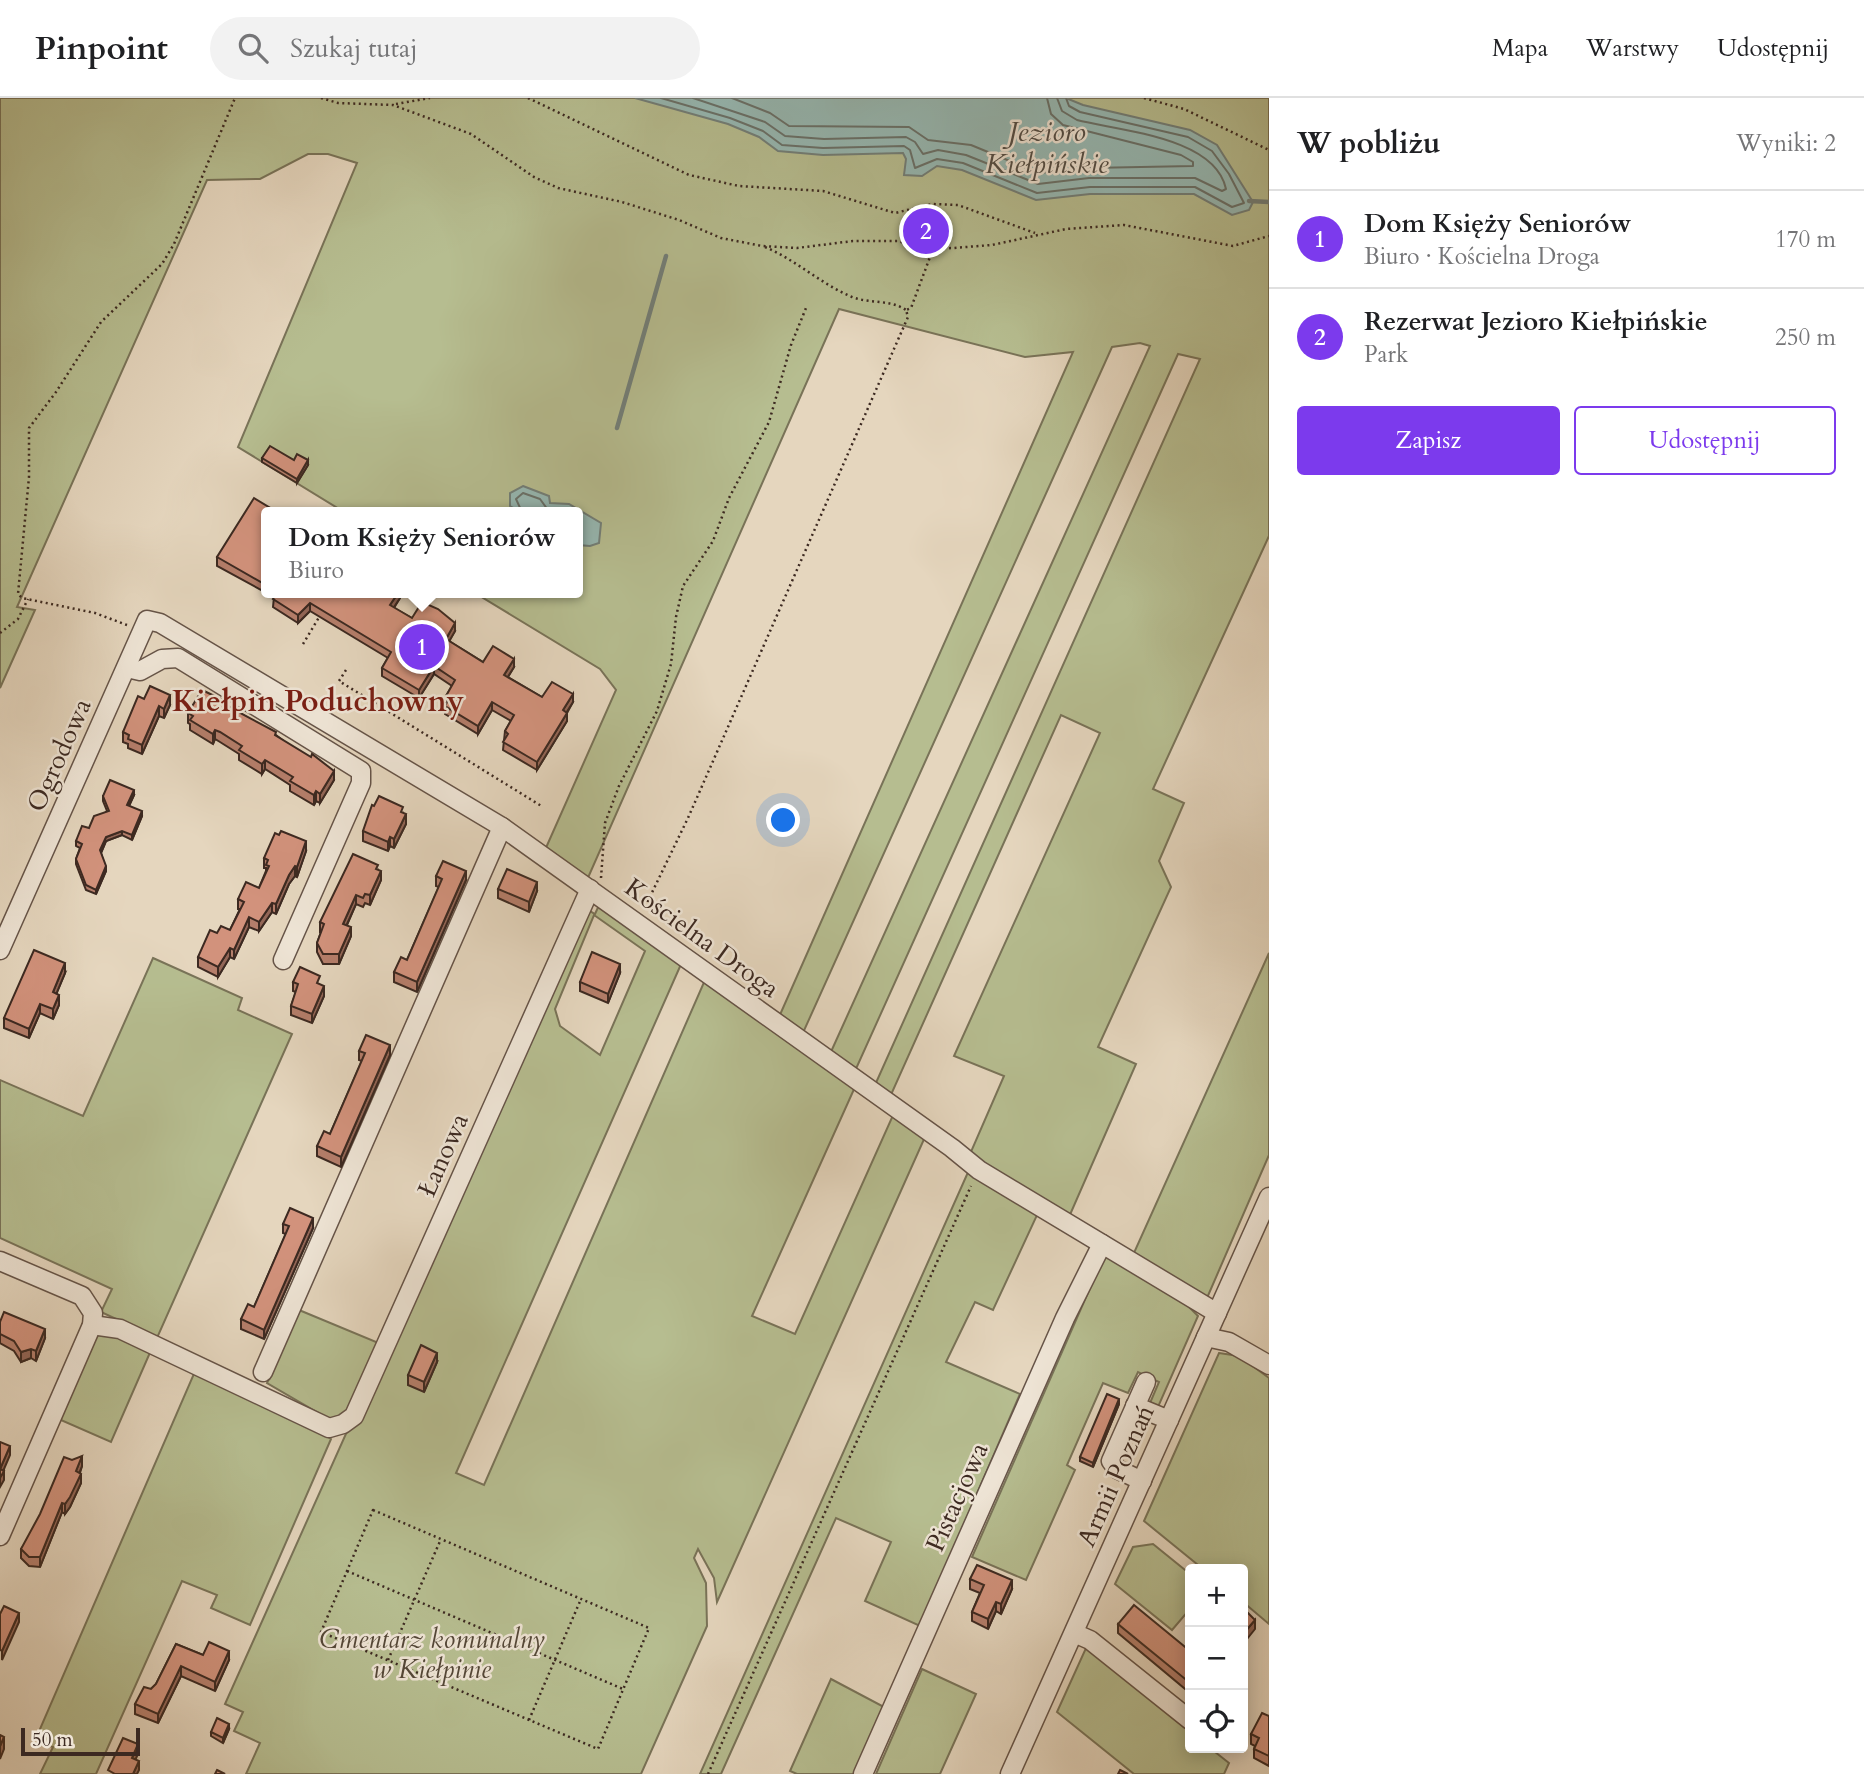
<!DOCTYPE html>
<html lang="pl">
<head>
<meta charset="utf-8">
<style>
	body { margin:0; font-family:Cardo,serif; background:#f2f2f2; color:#202124 }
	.controls { position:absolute; right:21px; bottom:21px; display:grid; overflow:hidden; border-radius:7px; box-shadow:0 4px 18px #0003 }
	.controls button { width:63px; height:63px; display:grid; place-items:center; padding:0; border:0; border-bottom:2px solid #e0e0e0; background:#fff; color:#202124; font:35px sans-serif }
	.scale { position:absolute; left:21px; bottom:18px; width:119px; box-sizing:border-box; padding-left:7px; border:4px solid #3c2921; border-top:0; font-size:19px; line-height:24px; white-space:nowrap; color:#3c2921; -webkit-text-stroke:5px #eee4d5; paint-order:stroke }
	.you { position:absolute; left:784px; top:723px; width:24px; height:24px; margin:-18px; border:5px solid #fff; border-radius:50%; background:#1a73e8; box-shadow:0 0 0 10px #1a73e833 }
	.badge { display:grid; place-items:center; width:46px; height:46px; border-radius:50%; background:#7c3aed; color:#fff; font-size:23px; font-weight:700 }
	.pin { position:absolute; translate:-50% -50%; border:4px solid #fff; box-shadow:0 2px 7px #0006 }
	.popup { position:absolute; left:261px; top:409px; width:322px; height:91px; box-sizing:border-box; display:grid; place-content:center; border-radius:7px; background:#fff; filter:drop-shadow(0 2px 5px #0005); font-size:23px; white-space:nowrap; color:#757577 }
	.popup b { font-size:26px; color:#202124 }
	.popup::after { content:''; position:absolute; left:50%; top:100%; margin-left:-14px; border:14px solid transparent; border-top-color:#fff }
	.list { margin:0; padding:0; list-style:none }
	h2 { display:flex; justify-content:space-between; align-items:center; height:91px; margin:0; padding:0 28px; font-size:30px }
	h2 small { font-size:23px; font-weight:400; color:#757577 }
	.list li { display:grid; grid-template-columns:46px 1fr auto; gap:21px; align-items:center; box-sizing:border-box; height:98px; padding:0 28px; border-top:2px solid #e0e0e0 }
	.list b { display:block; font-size:26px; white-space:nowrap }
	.list p { margin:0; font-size:23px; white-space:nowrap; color:#757577 }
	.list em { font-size:23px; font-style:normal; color:#757577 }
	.actions { display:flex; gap:14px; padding:21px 28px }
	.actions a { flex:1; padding:16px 0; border:2px solid #7c3aed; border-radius:7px; text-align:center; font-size:24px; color:#7c3aed }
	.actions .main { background:#7c3aed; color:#fff }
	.icon { flex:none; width:38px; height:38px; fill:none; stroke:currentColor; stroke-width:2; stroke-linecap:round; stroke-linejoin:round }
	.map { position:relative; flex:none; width:1269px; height:1676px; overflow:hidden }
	header { display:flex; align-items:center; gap:42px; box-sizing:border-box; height:98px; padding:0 35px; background:#fff; border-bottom:2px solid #e0e0e0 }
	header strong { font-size:33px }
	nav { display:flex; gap:38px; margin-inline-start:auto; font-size:24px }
	.search { width:490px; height:63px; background:#f2f2f2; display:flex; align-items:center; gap:18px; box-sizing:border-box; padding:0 24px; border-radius:38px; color:#757577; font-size:26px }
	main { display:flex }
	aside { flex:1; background:#fff }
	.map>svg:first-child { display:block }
</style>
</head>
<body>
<header>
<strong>Pinpoint</strong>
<div class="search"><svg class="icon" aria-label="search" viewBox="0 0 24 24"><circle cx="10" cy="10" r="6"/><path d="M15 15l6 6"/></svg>Szukaj tutaj</div>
<nav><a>Mapa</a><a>Warstwy</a><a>Udostępnij</a></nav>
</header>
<main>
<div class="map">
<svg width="1269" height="1676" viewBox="0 0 1269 1676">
	<rect width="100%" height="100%" fill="#e5d6be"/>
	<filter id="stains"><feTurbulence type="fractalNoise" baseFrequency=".00286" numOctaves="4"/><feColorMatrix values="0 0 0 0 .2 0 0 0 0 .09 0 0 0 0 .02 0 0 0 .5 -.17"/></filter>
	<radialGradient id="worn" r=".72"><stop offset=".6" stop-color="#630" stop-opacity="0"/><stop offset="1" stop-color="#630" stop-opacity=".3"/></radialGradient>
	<g fill="#b6bd90" stroke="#797358" stroke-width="2" fill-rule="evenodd">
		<path d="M0,0H1269V438L1153,691L1184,705L1159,763L1171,789L1098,949L1136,966L1069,1119L970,1056L1004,978L954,958L1100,635L1061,617L890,999L875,987L1200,261L1178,256L855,973L830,956L1150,248L1140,245L1112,249L802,937L779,919L1073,254L1025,259L839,211L587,782L545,752L616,592L600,571L475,495H578V414H344L238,349L357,65L328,56H308L260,81L207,82L17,509L35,512L0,590Z"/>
		<path d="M600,805L682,864L456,1375L484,1387L705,882L855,989L752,1218L795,1236L894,1015L925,1039L717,1504L714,1480L698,1451L694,1460L706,1485L707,1528L641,1676H246L260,1645L234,1633L243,1614L225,1606L349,1329L359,1325L588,812L595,816ZM594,817L645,853L600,957L560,928L555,911Z"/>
		<path d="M1269,855V1057L1207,1200L1133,1157Z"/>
		<path d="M153,860L242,900L238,912L292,936L157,1240L101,1214L112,1191L0,1140V982L83,1018Z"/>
		<path d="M969,1072L1038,1115L993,1212L975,1204L946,1264L1020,1296L920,1528L865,1503L891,1444L836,1420L721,1676H700Z"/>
		<path d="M1105,1156L1180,1200L1198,1218L1158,1309L1150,1305L1159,1284L1138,1274L1128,1295L1103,1285L1067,1367L1075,1372L1026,1482L972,1459Z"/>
		<path d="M299,1212L381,1246L350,1315L334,1324L267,1285Z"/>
		<path d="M108,1233L152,1250L111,1344L54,1319L96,1236Z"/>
		<path d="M1219,1255L1239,1258L1269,1280V1526L1243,1504V1471H1203L1144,1423Z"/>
		<path d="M196,1271L310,1326L331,1341L250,1527L211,1510L217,1497L182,1483L96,1676H40L53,1649L38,1644L40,1631Z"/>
		<path d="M1153,1446L1190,1476V1511L1172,1532L1115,1486L1133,1449Z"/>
		<path d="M1086,1550L1190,1634V1650H1210L1229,1665L1224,1676H1134L1057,1614Z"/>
		<path d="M922,1571L976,1596L940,1676H876Z"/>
		<path d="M831,1581L884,1609L856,1676H797L790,1673Z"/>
	</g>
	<g fill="#96b9b4" stroke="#727f79" stroke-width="2">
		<path d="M635,0H1066L1083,7L1190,32L1217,47L1253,104L1249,112L1232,117L1194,96H1090L1036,102L962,72L937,68L922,78L904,77L906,61L903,55L823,57L778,53L759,39L728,26Z"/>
		<path d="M523,388L549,398L550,405L569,406L601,425L599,445L590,448L578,447V414H520L510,408V395Z"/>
	</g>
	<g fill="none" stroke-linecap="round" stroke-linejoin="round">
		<g stroke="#69716a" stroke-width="2">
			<path d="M661,0L730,20L763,33L782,47L823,50L904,48L910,52L915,70L937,61L963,65L1037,95L1090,89H1195L1232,109L1244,105L1229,76L1212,53L1188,39L1080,14L1069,8L1066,0"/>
			<path d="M693,0L765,24L785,38L824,41L906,39L915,44L923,56L938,52L966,57L1038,86L1089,80H1195L1222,93L1226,91C1215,39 1120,33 1077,22L1062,13L1057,0"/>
			<path d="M732,0L770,15L789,28L909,29L928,42L971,47L1039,75L1089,70L1193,68V64L1181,57L1063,27L1051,16L1047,0"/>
			<path d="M522,414L516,401L523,395L540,401L548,412L569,414"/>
		</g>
		<g stroke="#727f79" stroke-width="4.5">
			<path d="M1249,103L1269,104"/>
			<path d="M617,330L666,158"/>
		</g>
		<g stroke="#665448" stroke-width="21">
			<g id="minor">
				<path d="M127,570L140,573L162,561L178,560L361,673V685L283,862"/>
				<path d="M0,852L147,522L160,525L502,729L952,1050L979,1072L1217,1215"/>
				<path d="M0,1163L82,1198L93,1215L92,1227L0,1438"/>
				<path d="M92,1227L120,1231L329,1330L343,1326L354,1318L590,791"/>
				<path d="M1206,1239L1229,1244L1269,1267"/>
				<path d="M263,1274L502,729"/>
				<path d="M1135,1308L1169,1322"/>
				<path d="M1142,1383L1117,1371L1111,1363L1146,1284"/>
				<path d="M1074,1535L1090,1542L1190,1622"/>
				<path d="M863,1676L1065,1220L1102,1146"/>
				<path d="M1010,1676L1269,1099"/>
			</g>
		</g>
		<g stroke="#3c2921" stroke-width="2.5" stroke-dasharray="2 3.5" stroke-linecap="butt">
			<path d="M321,0L338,5L393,7L471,36L534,79L558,90L622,104L679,122L721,140L762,148L797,150L853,143H898L927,151L953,150L992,147L1066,131L1124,127L1233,148L1269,138"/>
			<path d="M528,0L689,77L739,88L823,93L895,115L932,106L958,107L1035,135"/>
			<path d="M1144,0L1184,11L1269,52"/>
			<path d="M396,6L430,0"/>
			<path d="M765,149C796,162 821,186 852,199C870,206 890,201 906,212"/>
			<path d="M127,527L95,515L22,500L18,496L29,379V330L56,294L101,224L162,166L174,146L235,0"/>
			<path d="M0,535L18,521L28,501"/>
			<path d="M303,546L321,516"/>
			<path d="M346,572L339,583L543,709"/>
			<path d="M601,780L605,725L619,688L657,613L671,566L676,519L683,488L713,443L729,400L769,324L791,247L806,210"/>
			<path d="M645,809L688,720L908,219L906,212L911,210L933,151"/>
			<path d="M373,1412L649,1530L598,1651L321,1534Z"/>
			<path d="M347,1473L623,1591"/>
			<path d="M388,1562L441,1441"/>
			<path d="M529,1622L581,1501"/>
			<path d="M708,1676L971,1088"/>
		</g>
		<use href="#minor" stroke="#eee4d5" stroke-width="18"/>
	</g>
	<g fill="#b57e6b" stroke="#3c2921" stroke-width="2">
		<path d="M262,360L294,362L308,367L297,385L262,364Z"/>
		<path d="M266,414V495H400V500L394,510L412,520L455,533L449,543L483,564L514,569L508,579L542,599L573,604L567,615V623L537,672L503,652L505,633L511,623L492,612L478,636L445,616L446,598L452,588L434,576L419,600L382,578V570L388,560L310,513L298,525L273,509L274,499L217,468V459Z"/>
		<path d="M144,601L170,607L164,620L159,618L142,656L128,650V646L123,644V634Z"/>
		<path d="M227,607L276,637L334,682L320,705L316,703L314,707L290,693V687L265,671L262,676L239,662V656L220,644L215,641L213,646L190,632V626L188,625V615Z"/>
		<path d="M134,697L129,708L142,718L132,742L122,737L106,743L101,755L106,773L96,796L86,792L76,766V761L80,750L76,748V743L107,713L103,703V698Z"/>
		<path d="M403,715L406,726L394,750L390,748L388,753L363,743V733Z"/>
		<path d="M306,753L297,779L295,778L289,786L276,816L272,814L259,833L249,829L234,861L230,859L218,879L198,869V859L217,835L230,832L240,811H238V801L259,790L266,773V770H264V760Z"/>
		<path d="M378,772L381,782L370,807L365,805L363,809L356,806L347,827L351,838L339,866H323L317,854V845L321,834H320V824Z"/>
		<path d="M436,778L466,782L417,894L394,884V874L407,862L439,789L436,788Z"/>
		<path d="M498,791L537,793L529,814L498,800Z"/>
		<path d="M65,875L56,896L59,907L53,921L40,915L29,940L4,930V920Z"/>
		<path d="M620,875L608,905L580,893V884Z"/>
		<path d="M293,884L320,887L324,898L312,925L291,917V908L296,894L293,893Z"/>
		<path d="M359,953L390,957L341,1069L317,1058V1048L330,1036L362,963L359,962Z"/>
		<path d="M283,1126L313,1130L264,1241L241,1231V1221L254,1209L286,1136L283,1135Z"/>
		<path d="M0,1224L45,1240L36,1263L31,1260L21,1264L14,1253L0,1245Z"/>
		<path d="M437,1264L424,1294L408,1287V1277Z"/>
		<path d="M1119,1306L1093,1369L1080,1363V1359Z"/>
		<path d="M82,1368L80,1375L81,1385L70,1409L65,1416L62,1414L40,1469L29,1468L21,1460V1451Z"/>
		<path d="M970,1481L1012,1491L1001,1516L996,1513L988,1531L972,1523V1514L980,1495L970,1491Z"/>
		<path d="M1118,1526L1190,1553V1595L1118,1535Z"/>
		<path d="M176,1546L203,1557L229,1562L215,1593L181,1578L158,1625L135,1616V1606L156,1586Z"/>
		<path d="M1269,1618V1668L1254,1660V1651L1255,1648L1251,1646V1636Z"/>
		<path d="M229,1631L223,1645L211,1638V1634Z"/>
	</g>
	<g fill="#936657" stroke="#3c2921" stroke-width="2">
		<path d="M308,362V367L297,385V381Z"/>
		<path d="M398,495H400V500L390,515V507Z"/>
		<path d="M310,505V513L298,525V517Z"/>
		<path d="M455,525V533L446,549V541Z"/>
		<path d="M514,561V569L504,585V577Z"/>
		<path d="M434,568V576L419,600V592Z"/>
		<path d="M573,596V604L563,620V612Z"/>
		<path d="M170,597V607L164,620V611Z"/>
		<path d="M492,604V612L478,636V628Z"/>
		<path d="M159,608V618L142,656V647Z"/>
		<path d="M567,615V623L537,672V664Z"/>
		<path d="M215,632V641L213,646V636Z"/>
		<path d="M265,662V671L262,676V666Z"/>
		<path d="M334,673V682L320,705V696Z"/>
		<path d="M134,692V697L127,712V707Z"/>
		<path d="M316,693V703L314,707V697Z"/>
		<path d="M142,713V718L132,742V737Z"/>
		<path d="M406,716V726L394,750V741Z"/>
		<path d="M122,733V737L106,743L100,757V752L106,739Z"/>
		<path d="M390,739V748L388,753V744Z"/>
		<path d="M306,743V753L297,779V769Z"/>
		<path d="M106,768V773L96,796V792Z"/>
		<path d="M295,768V778L289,786L276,816V806L289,777Z"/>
		<path d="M381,773V782L370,807V797Z"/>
		<path d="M466,773V782L417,894V884Z"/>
		<path d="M537,784V793L529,814V804Z"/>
		<path d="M356,797V806L343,835V826Z"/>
		<path d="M272,805V814L259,833V824Z"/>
		<path d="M249,819V829L234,861V852Z"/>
		<path d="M351,829V838L339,866V856Z"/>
		<path d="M230,850V859L218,879V869Z"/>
		<path d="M65,865V875L53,904V894Z"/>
		<path d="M620,866V875L608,905V896Z"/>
		<path d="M324,888V898L312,925V916Z"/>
		<path d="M59,897V907L53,921V911Z"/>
		<path d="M40,906V915L29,940V931Z"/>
		<path d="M390,947V957L341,1069V1059Z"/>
		<path d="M313,1120V1130L264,1241V1232Z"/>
		<path d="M45,1231V1240L36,1263V1253Z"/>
		<path d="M31,1251V1260L21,1264V1254Z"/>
		<path d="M437,1255V1264L424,1294V1284Z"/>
		<path d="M1119,1301V1306L1093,1369V1365Z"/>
		<path d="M10,1348V1357L1,1378L4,1373V1382L0,1389V1371Z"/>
		<path d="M82,1358V1368L76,1383V1373Z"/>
		<path d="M81,1376V1385L70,1409L65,1416V1406Z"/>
		<path d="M62,1405V1414L40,1469V1459Z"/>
		<path d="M1012,1482V1491L1001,1516V1506Z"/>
		<path d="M996,1504V1513L988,1531V1521Z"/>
		<path d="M19,1515V1524L2,1562V1553Z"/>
		<path d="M1255,1522V1531L1243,1546V1536Z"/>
		<path d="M229,1553V1562L215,1593V1584Z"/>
		<path d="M181,1568V1578L158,1625V1616Z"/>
		<path d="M229,1626V1631L223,1645V1640Z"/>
		<path d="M4,1639V1651L0,1661V1648Z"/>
		<path d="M138,1646V1656L132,1669V1660Z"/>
		<path d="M139,1663V1672L137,1676H133Z"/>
	</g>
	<g fill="#d2927c" stroke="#3c2921" stroke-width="2">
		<path d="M270,348L294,362L297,356L308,362L297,381L262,360Z"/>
		<path d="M254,400L277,414H266V487L217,459Z"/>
		<path d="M277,495H398L390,507L412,520L422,504L438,511L455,525L446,541L483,564L493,548L514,561L504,577L542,599L552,584L573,596L563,612L567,615L537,664L503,644L508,636L505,633L514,617L492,604L478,628L445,608L449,600L446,598L455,582L434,568L419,592L382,570L391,554L310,505L298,517L273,501Z"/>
		<path d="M150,588L170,597L164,611L159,608L142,647L128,641L129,637L123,634L138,598L144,601Z"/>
		<path d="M202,592L227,604L225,607L276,634L275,637L311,659L312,656L334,673L320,696L316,693L314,697L290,683L293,679L265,662L262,666L239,652L242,648L220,634L215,632L213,636L190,622L193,618L188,615Z"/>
		<path d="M110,682L134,692L127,707L142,713L132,737L122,733L106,739L100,752L106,768L96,792L86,787L76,761L82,746L76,743L82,728L89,730L94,718L109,713L103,698Z"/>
		<path d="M379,698L403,709L401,714L406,716L394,741L390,739L388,744L363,733L372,707L374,708Z"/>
		<path d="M281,733L306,743L297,769L295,768L289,777L276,806L272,805L259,824L249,819L234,852L230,850L218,869L198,859L210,832L217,835L221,828L230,832L244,804L238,801L246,784L259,790L269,768L266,767L268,762L264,760L275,735L279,737Z"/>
		<path d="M353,756L378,767L376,771L381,773L370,797L365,796L363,800L356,797L343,826L351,829L339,856H323L317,845L324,826L320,824Z"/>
		<path d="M443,763L466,773L417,884L394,874L401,859L407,862L442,781L436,778Z"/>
		<path d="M507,771L537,784L529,804L498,791Z"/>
		<path d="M34,852L65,865L53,894L59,897L53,911L40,906L29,931L4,920Z"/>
		<path d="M592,854L620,866L608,896L580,884Z"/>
		<path d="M300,869L320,878L317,885L324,888L312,916L291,908L298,886L293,884Z"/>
		<path d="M366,937L390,947L341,1059L317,1048L324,1033L330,1036L365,955L359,953Z"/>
		<path d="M290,1110L313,1120L264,1232L241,1221L248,1206L254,1209L289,1128L283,1126Z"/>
		<path d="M4,1214L45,1231L36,1253L31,1251L21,1254L14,1243L0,1236V1224Z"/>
		<path d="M421,1247L437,1255L424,1284L408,1277Z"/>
		<path d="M1107,1296L1119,1301L1093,1365L1080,1359Z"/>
		<path d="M0,1344L10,1348L0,1371L4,1373L0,1380Z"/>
		<path d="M82,1358L76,1373L81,1376L70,1399L65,1406L62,1405L40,1459H29L21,1451L40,1416L64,1359L72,1362Z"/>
		<path d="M977,1467L1012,1482L1001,1506L996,1504L988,1521L972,1514L984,1487L970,1481Z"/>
		<path d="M1134,1507L1190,1553V1585L1118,1526Z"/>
		<path d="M4,1508L19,1515L2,1553L0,1552V1516Z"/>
		<path d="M1243,1510L1255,1522L1243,1536Z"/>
		<path d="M209,1544L229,1553L215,1584L181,1568L158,1616L135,1606L144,1589L151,1591L156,1586L176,1546L203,1557Z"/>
		<path d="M1262,1615L1269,1618V1658L1254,1651L1259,1640L1251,1636Z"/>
		<path d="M217,1620L229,1626L223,1640L211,1634Z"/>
		<path d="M0,1637L4,1639L0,1648Z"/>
		<path d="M123,1640L138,1646L132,1660L139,1663L133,1676H115L108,1672Z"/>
		<path d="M217,1672L225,1676H215Z"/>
		<path d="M1120,1672L1128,1676H1118Z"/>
	</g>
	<g text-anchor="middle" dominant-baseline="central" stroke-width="5" stroke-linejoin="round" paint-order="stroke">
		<g font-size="26" fill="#3c2921" stroke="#eee4d5">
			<text transform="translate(59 657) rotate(-66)">Ogrodowa</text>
			<text transform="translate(702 840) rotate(36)">Kościelna Droga</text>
			<text transform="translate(443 1057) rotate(-66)">Łanowa</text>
			<text transform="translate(1116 1377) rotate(-66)">Armii Poznań</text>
			<text transform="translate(957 1399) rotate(-66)">Pistacjowa</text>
		</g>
		<g font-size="26" font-style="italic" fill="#544737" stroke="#eee4d5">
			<text x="432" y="1541">Cmentarz komunalny<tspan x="432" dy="30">w Kiełpinie</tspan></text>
		</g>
		<g font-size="28" font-style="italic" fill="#524d46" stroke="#eee4d5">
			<text x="1047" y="34">Jezioro<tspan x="1047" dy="32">Kiełpińskie</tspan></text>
		</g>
		<g font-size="30" font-weight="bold" fill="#7a1f14" stroke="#eee4d5">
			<text x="318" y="603">Kiełpin Poduchowny</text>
		</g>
	</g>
	<rect width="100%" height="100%" filter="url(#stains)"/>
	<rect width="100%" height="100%" fill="url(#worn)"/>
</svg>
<div class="controls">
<button>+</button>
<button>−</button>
<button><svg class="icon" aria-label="locate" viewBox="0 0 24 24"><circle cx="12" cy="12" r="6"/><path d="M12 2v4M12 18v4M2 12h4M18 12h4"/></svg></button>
</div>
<div class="scale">50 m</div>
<div class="you"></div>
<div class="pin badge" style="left:422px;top:549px">1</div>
<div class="popup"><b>Dom Księży Seniorów</b>Biuro</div>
<div class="pin badge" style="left:926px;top:133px">2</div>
</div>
<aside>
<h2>W pobliżu<small>Wyniki: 2</small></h2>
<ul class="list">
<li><span class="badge">1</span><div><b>Dom Księży Seniorów</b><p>Biuro · Kościelna Droga</p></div><em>170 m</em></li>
<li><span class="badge">2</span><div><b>Rezerwat Jezioro Kiełpińskie</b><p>Park</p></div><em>250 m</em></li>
</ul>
<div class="actions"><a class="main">Zapisz</a><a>Udostępnij</a></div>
</aside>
</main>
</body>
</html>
